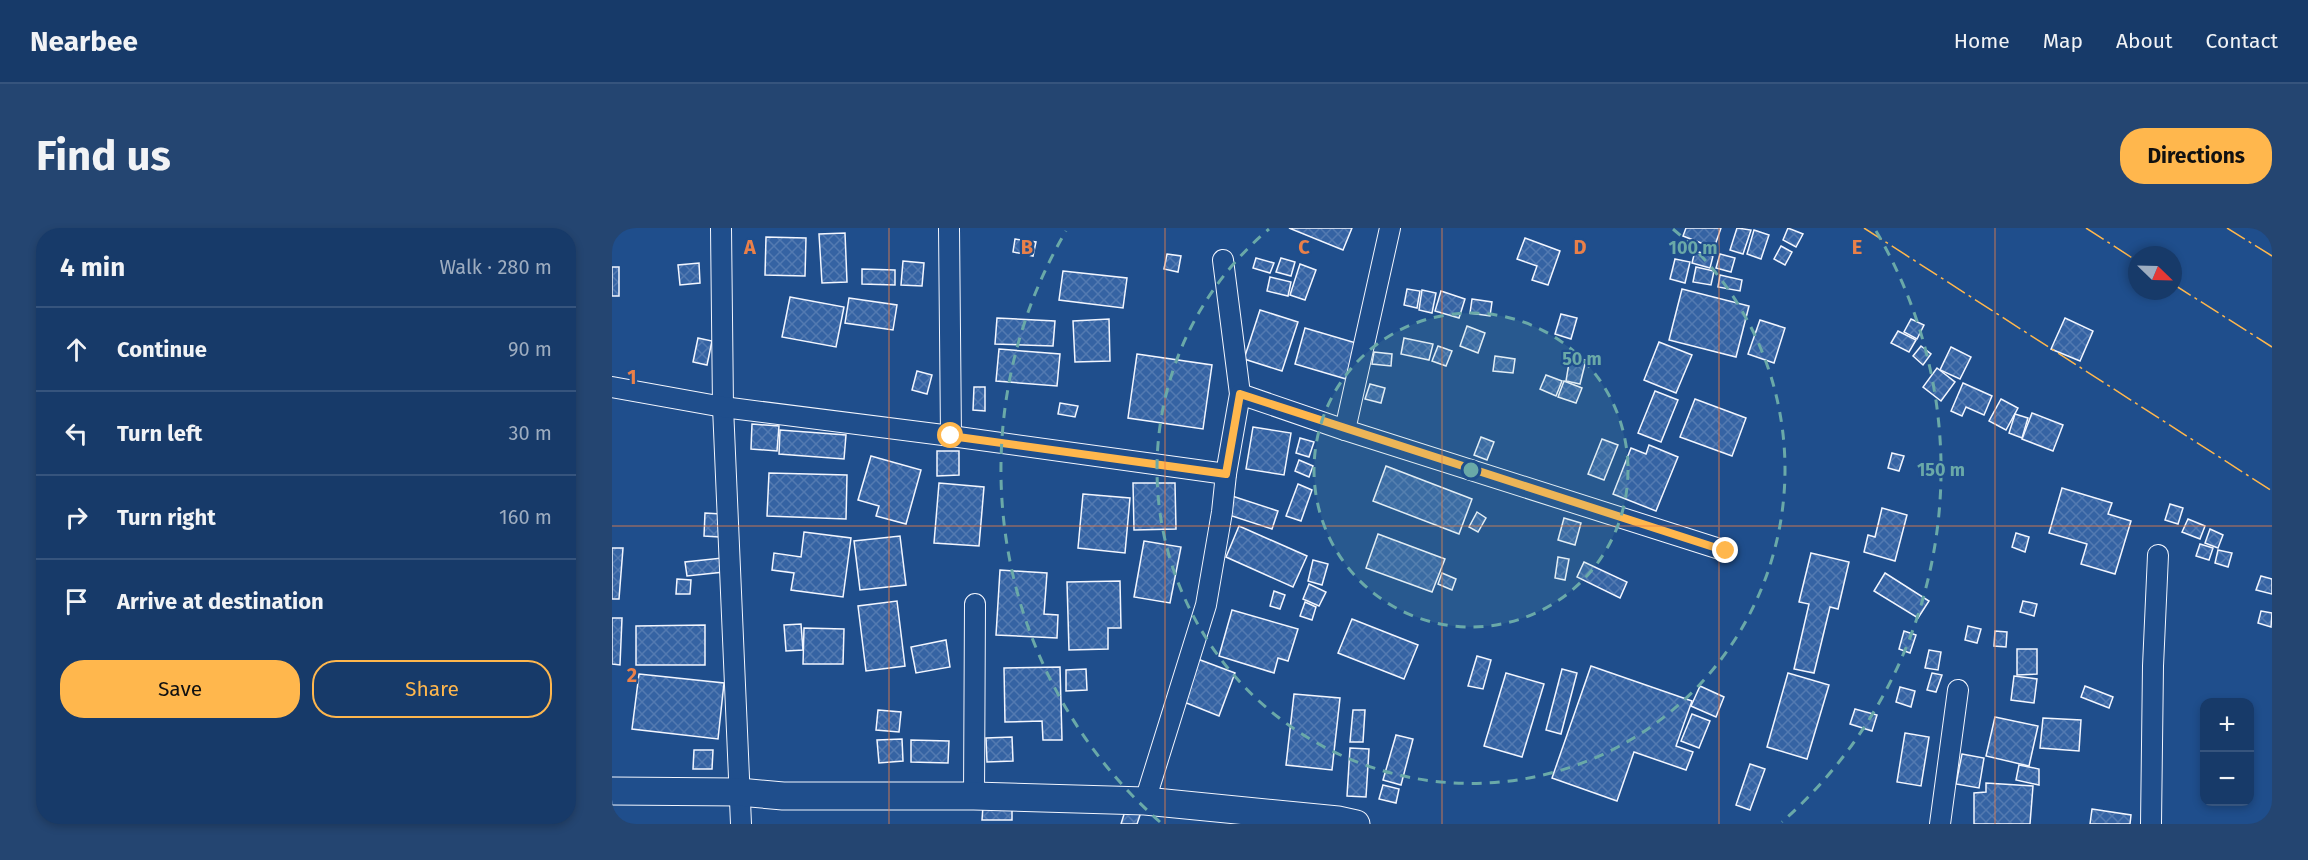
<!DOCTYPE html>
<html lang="en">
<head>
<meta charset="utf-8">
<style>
	body { margin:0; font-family:"Fira Sans",sans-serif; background:#244571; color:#f1f3f6 }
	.controls { position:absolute; right:18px; bottom:18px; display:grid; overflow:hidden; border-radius:12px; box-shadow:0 3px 9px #0003 }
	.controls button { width:54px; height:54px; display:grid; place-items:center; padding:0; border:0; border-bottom:2px solid #36547d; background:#173a69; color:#f1f3f6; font:30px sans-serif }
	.compass { position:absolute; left:1516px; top:18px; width:54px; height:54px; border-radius:50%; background:#173a69; box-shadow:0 3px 9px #0003; rotate:113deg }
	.stop { position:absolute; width:18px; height:18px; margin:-14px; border:4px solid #ffb74d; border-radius:50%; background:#fff }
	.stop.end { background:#ffb74d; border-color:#fff; box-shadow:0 2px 6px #0008 }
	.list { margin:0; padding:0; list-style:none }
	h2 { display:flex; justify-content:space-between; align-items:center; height:78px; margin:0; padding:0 24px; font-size:26px }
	h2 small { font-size:20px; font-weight:400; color:#9eadc0 }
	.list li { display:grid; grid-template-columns:39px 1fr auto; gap:18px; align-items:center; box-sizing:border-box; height:84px; padding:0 24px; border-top:2px solid #36547d }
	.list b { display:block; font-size:22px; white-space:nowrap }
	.list em { font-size:20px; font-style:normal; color:#9eadc0 }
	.actions { display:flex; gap:12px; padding:18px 24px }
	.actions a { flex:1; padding:14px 0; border:2px solid #ffb74d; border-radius:24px; text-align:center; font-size:21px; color:#ffb74d }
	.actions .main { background:#ffb74d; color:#111 }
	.icon { flex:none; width:33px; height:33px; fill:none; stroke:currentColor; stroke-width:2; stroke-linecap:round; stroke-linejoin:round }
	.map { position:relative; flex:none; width:1660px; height:596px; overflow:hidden; border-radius:24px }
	header { display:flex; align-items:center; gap:36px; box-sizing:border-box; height:84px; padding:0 30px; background:#173a69; border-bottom:2px solid #36547d }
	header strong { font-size:28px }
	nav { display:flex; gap:33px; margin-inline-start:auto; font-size:21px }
	.intro { display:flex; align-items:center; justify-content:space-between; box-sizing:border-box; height:144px; padding:0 36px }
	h1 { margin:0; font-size:42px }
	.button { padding:15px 27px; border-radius:24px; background:#ffb74d; color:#111; font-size:21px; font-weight:700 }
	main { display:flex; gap:36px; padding:0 36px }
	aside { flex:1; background:#173a69; border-radius:24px; box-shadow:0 3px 9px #0003 }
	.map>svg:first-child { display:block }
</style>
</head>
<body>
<header>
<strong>Nearbee</strong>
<nav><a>Home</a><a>Map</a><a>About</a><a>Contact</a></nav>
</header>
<div class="intro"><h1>Find us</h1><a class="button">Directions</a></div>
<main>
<aside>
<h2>4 min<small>Walk · 280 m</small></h2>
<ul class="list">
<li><svg class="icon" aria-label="ahead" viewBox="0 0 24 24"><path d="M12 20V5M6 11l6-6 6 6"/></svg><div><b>Continue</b></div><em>90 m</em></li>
<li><svg class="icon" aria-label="left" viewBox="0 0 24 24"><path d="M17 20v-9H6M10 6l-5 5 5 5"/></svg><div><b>Turn left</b></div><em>30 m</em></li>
<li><svg class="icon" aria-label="right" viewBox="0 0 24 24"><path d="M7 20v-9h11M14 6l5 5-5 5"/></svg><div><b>Turn right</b></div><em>160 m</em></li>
<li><svg class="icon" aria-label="arrive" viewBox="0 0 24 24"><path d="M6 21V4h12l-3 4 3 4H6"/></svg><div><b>Arrive at destination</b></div></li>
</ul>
<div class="actions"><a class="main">Save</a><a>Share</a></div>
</aside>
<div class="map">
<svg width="1660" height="596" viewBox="0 0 1660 596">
	<defs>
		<pattern id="building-cross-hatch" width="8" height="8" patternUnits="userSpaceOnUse" patternTransform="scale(1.5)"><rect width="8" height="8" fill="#3563a3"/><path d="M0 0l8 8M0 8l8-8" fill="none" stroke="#537ab1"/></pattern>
	</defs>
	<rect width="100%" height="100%" fill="#1f4e8c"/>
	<g fill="url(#building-cross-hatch)" stroke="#f2f6ff" stroke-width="1.5">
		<path d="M677,0H740L731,22Z"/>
		<path d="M1074,0H1109L1102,20L1071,8Z"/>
		<path d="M1125,0L1139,2L1131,26L1118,22Z"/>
		<path d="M1176,0L1191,6L1184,19L1171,12Z"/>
		<path d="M1142,2L1157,7L1149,31L1135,26Z"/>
		<path d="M233,5L235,54L210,55L207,6Z"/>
		<path d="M154,9L194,10L193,48L153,47Z"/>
		<path d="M913,10L948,23L936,57L920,52L925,38L905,31Z"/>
		<path d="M403,11L424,14L421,28L401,24Z"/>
		<path d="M1169,18L1180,24L1173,37L1162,31Z"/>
		<path d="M1083,23L1101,28L1098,40L1080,35Z"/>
		<path d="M555,26L569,28L566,44L552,41Z"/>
		<path d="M1108,26L1123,30L1119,44L1104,40Z"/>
		<path d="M644,30L662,35L658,45L641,40Z"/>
		<path d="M669,30L683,34L679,48L664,44Z"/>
		<path d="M1063,31L1078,34L1073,55L1058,51Z"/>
		<path d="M291,33L312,35L310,58L289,57Z"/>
		<path d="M87,35L88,55L68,57L66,37Z"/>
		<path d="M688,36L704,42L693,72L678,67Z"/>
		<rect x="0" y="39" width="7" height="29"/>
		<path d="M1084,39L1102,43L1099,57L1081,54Z"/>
		<path d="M250,41L283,42V57L250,56Z"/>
		<path d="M451,43L515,50L511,80L447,72Z"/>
		<path d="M1108,47L1130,52L1128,63L1106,59Z"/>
		<path d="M658,49L679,54L676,68L655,63Z"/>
		<path d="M795,61L808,63L805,80L792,77Z"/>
		<path d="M1070,61L1137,78L1124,129L1057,112Z"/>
		<path d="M810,62L824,65L820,85L807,82Z"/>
		<path d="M829,63L853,71L847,90L823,83Z"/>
		<path d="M178,69L232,79L224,119L170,109Z"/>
		<path d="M237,70L285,77L281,102L233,95Z"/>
		<path d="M860,71L880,74L878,88L858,85Z"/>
		<path d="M648,82L686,94L670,143L632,131Z"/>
		<path d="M949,86L965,90L959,111L943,106Z"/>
		<path d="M385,90L443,93L441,118L383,116Z"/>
		<path d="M1453,90L1481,103L1468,133L1439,121Z"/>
		<path d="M497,91L498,133L463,134L461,93Z"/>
		<path d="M1299,91L1312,97L1305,111L1292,104Z"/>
		<path d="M1148,92L1173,100L1162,135L1136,126Z"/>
		<path d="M855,98L873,105L866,125L848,118Z"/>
		<path d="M693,100L744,115L734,151L683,136Z"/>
		<path d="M1286,103L1304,112L1297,124L1279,115Z"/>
		<path d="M86,110L100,113L95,137L81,134Z"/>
		<path d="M792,110L821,116L817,132L789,126Z"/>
		<path d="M1047,114L1080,127L1064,165L1032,152Z"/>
		<path d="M826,118L840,123L834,138L820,133Z"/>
		<path d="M1309,118L1319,126L1311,137L1301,128Z"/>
		<path d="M1339,119L1359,129L1348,151L1328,142Z"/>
		<path d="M387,121L448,126L445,158L384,153Z"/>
		<path d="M762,124L780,126L779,138L760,136Z"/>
		<path d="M525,126L600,137L591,201L516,190Z"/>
		<path d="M883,128L903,131L901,145L881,143Z"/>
		<path d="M958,129L974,132L968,156L954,153Z"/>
		<path d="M1325,140L1343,154L1329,173L1311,159Z"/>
		<path d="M305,143L320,147L315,166L300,162Z"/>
		<path d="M934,147L950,153L944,168L928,161Z"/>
		<path d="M952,153L970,160L964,175L946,169Z"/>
		<path d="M1351,155L1380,168L1372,187L1354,179L1350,188L1339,183Z"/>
		<path d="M758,156L773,160L769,175L753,171Z"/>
		<path d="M362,159H373V183L361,182Z"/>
		<path d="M1043,163L1066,172L1049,214L1026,205Z"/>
		<path d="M1083,171L1134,190L1120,228L1068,209Z"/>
		<path d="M1389,171L1406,180L1394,202L1377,193Z"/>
		<path d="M448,175L466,178L463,189L446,186Z"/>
		<path d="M1420,185L1451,197L1441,223L1410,211Z"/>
		<path d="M1403,186L1416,190L1410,210L1397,205Z"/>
		<path d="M140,196L167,198L165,223L139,221Z"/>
		<path d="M641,199L679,205L672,247L634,241Z"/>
		<path d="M168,202L234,207L232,231L167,226Z"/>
		<path d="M869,209L882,214L875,232L862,227Z"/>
		<path d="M688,210L702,214L697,229L684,225Z"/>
		<path d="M990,211L1006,217L992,252L976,246Z"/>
		<path d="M1037,217L1066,229L1044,283L1001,266L1019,220L1034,226Z"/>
		<path d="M325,223H347V247L325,248Z"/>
		<path d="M1280,225L1292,228L1287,243L1276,240Z"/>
		<path d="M259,228L309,242L294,296L264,288L267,278L246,272Z"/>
		<path d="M687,232L701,238L697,249L683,243Z"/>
		<path d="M774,238L860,271L847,306L761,273Z"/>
		<path d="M157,245L235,247L234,291L155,288Z"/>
		<path d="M327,255L372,259L367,318L322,315Z"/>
		<path d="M521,255H563L564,301L522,302Z"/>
		<path d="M686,256L700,262L689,293L674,288Z"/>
		<path d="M1450,260L1500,275L1496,286L1519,293L1503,346L1469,336L1475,316L1437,305Z"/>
		<path d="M471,266L518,270L513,325L466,320Z"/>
		<path d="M617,267L666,283L660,301L611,285Z"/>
		<path d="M1558,276L1571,280L1566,296L1553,292Z"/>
		<path d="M1270,280L1295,287L1283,333L1252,324L1256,307L1263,309Z"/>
		<path d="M865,284L874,290L866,304L857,299Z"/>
		<path d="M93,285L109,286L107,309L92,308Z"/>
		<path d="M952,290L969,295L963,317L946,312Z"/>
		<path d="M1576,291L1593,298L1588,311L1570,304Z"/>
		<path d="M627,298L695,328L681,359L614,329Z"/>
		<path d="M1598,301L1611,307L1606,320L1593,315Z"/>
		<path d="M192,304L239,310L231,369L179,362L182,345L160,342L162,325L189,329Z"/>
		<path d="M1404,305L1417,309L1413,324L1400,319Z"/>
		<path d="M766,306L833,331L820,364L754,340Z"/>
		<path d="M288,308L294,357L248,362L242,313Z"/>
		<path d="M532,313L569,319L558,375L522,369Z"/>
		<path d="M1588,316L1601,320L1597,332L1584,328Z"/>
		<path d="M0,320H11L7,371H0Z"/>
		<path d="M1606,322L1620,325L1616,339L1603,335Z"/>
		<path d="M1199,325L1237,334L1226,381L1218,379L1202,445L1182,441L1197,376L1187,374Z"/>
		<path d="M946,329L957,331L953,352L943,350Z"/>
		<path d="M110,330L112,344L75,348L73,334Z"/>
		<path d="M701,332L716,336L710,357L696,353Z"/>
		<path d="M972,334L1015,354L1008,370L965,349Z"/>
		<path d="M388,342L435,345L432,386L446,387L445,410L384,407Z"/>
		<path d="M830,345L844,351L840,362L826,356Z"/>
		<path d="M1273,345L1317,373L1306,390L1262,363Z"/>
		<path d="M1649,348L1660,351V366L1644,362Z"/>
		<path d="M65,351L79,352L78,366H64Z"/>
		<path d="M508,353L509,400H496V421L457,422L455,354Z"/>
		<path d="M697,356L714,364L707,378L691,371Z"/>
		<path d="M662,363L673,367L668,381L658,378Z"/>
		<path d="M285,373L293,438L254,443L246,378Z"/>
		<path d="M1411,373L1425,376L1422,388L1408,384Z"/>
		<path d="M693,374L704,379L700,392L688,388Z"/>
		<path d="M620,382L686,401L676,433L666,430L662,445L607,428Z"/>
		<path d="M1649,383L1660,385L1659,399L1646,395Z"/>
		<path d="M0,390H10L8,437L0,436Z"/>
		<path d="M740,391L806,417L792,451L726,425Z"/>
		<path d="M189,396L191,422L174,423L172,397Z"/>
		<path d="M93,397V437H24V398Z"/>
		<path d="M1356,398L1369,401L1365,415L1353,412Z"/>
		<path d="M192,400L232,401L231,436H191Z"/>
		<path d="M1292,403L1304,407L1298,425L1287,421Z"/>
		<path d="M1383,403L1395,404L1394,419L1382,418Z"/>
		<path d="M334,412L338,439L304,445L299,419Z"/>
		<path d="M1405,421H1425V446L1405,447Z"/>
		<path d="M1317,422L1329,424L1326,442L1313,440Z"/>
		<path d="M865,428L879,432L871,461L856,458Z"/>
		<path d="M583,430L623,445L607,488L567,472Z"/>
		<path d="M979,438L1080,473L1064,518L1081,524L1074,542L1022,524L1005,573L940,550Z"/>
		<path d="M448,439L450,512H431L430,493L393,494L392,440Z"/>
		<path d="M474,441L475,462L454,463V442Z"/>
		<path d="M950,441L965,445L949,506L934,502Z"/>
		<path d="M894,445L932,456L910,529L872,518Z"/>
		<path d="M1176,445L1217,457L1195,531L1155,519Z"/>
		<path d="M1320,445L1330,447L1324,464L1315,462Z"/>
		<path d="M27,446L112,455L106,511L20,501Z"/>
		<path d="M1402,448L1425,451L1422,475L1399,472Z"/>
		<path d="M1088,458L1112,469L1104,489L1079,478Z"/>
		<path d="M1473,458L1501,469L1497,480L1469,469Z"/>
		<path d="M1288,459L1303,463L1299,479L1284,474Z"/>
		<path d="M682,466L728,470L720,542L674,537Z"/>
		<path d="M1243,481L1265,487L1260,503L1238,496Z"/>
		<path d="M266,482L289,484L287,504L264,502Z"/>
		<path d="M741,482H753L751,514H738Z"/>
		<path d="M1080,486L1098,493L1087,520L1069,513Z"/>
		<path d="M1383,489L1426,498L1417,538L1374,528Z"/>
		<path d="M1431,490L1469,492L1467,523L1428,520Z"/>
		<path d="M1293,505L1317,509L1309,558L1285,554Z"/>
		<path d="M784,507L801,511L789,557L771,552Z"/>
		<path d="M400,509L401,533L375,534L374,510Z"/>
		<path d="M290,511L291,533L267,535L265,512Z"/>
		<path d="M299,512L337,513L336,535L299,534Z"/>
		<path d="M738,520L757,521L754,569L735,568Z"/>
		<path d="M82,522H101L100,541H81Z"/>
		<path d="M1350,526L1372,530L1367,560L1344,556Z"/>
		<path d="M1138,536L1153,541L1138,582L1124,577Z"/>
		<path d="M1407,537L1427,541V557L1404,552Z"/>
		<path d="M1374,555L1421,558L1418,596H1362V565L1374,564Z"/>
		<path d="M771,557L787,561L784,575L767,571Z"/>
		<path d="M371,578H400V592H370Z"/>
		<path d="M514,580L529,584L525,596H509Z"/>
		<path d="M1480,581L1519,587L1518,596H1478Z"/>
	</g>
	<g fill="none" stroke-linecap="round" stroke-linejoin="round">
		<g stroke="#f2f6ff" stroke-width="22">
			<g id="street">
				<path d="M109,0L111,179L129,596"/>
				<path d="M337,0L339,208"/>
				<path d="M611,32L628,166L614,246"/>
				<path d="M0,159L111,179L339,208L614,246L610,284L594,377L533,573"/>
				<path d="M628,166L733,202L778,0"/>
				<path d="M733,202L1114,323"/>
				<path d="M362,568L363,376"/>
				<path d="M1328,596L1346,462"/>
				<path d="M1539,596L1541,438L1546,327"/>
			</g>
		</g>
		<g stroke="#f2f6ff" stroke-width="29">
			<path id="secondary" d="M0,563L127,564L171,568H362L533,573L726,592L744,596"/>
		</g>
		<use href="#street" stroke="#1f4e8c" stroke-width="20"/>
		<use href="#secondary" stroke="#1f4e8c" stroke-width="27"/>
		<g stroke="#ffb74d" stroke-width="1.5" stroke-dasharray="21 4.5 3 4.5" stroke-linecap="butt">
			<path d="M1252,0L1660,263"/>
			<path d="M1474,0L1525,33"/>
			<path d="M1615,0L1660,28"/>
			<path d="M1561,56L1660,119"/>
		</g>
	</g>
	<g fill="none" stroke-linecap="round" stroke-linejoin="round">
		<path stroke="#ffb74d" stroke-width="8" d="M339,208L614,246L628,166L1114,323"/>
	</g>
	<path fill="none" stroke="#ea8049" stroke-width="1.5" stroke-opacity="0.55" d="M277,0V596M553,0V596M830,0V596M1107,0V596M1383,0V596M0,298H1660"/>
	<circle cx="859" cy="242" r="157" fill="#6aa9a8" fill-opacity=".12"/>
	<g fill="none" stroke="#6aa9a8" stroke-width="3" stroke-dasharray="10 8">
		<circle cx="859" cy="242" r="157"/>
		<path d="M1061 1A314 314 0 1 1 657 1"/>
		<path d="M548 594A470 470 0 0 1 454 3M1264 3A470 470 0 0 1 1170 594"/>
	</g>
	<g font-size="20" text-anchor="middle" font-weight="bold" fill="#ea8049" stroke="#1f4e8c" stroke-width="4.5" stroke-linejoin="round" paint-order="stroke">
		<text x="138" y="26">A</text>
		<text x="415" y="26">B</text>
		<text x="692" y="26">C</text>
		<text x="968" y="26">D</text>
		<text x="1245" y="26">E</text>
		<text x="20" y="156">1</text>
		<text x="20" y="454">2</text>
	</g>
	<circle cx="859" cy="242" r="9" fill="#6aa9a8" stroke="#1f4e8c" stroke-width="3"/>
	<g font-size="18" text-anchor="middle" font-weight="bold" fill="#6aa9a8" stroke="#1f4e8c" stroke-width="4.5" stroke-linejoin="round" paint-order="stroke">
		<text x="1081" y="26">100 m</text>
		<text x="970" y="137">50 m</text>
		<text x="1329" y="248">150 m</text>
	</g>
</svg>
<div class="controls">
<button>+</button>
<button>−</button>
</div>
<svg class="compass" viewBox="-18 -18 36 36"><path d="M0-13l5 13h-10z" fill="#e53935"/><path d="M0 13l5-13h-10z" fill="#9eadc0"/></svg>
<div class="stop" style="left:339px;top:208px"></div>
<div class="stop end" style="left:1114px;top:323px"></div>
</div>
</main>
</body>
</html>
